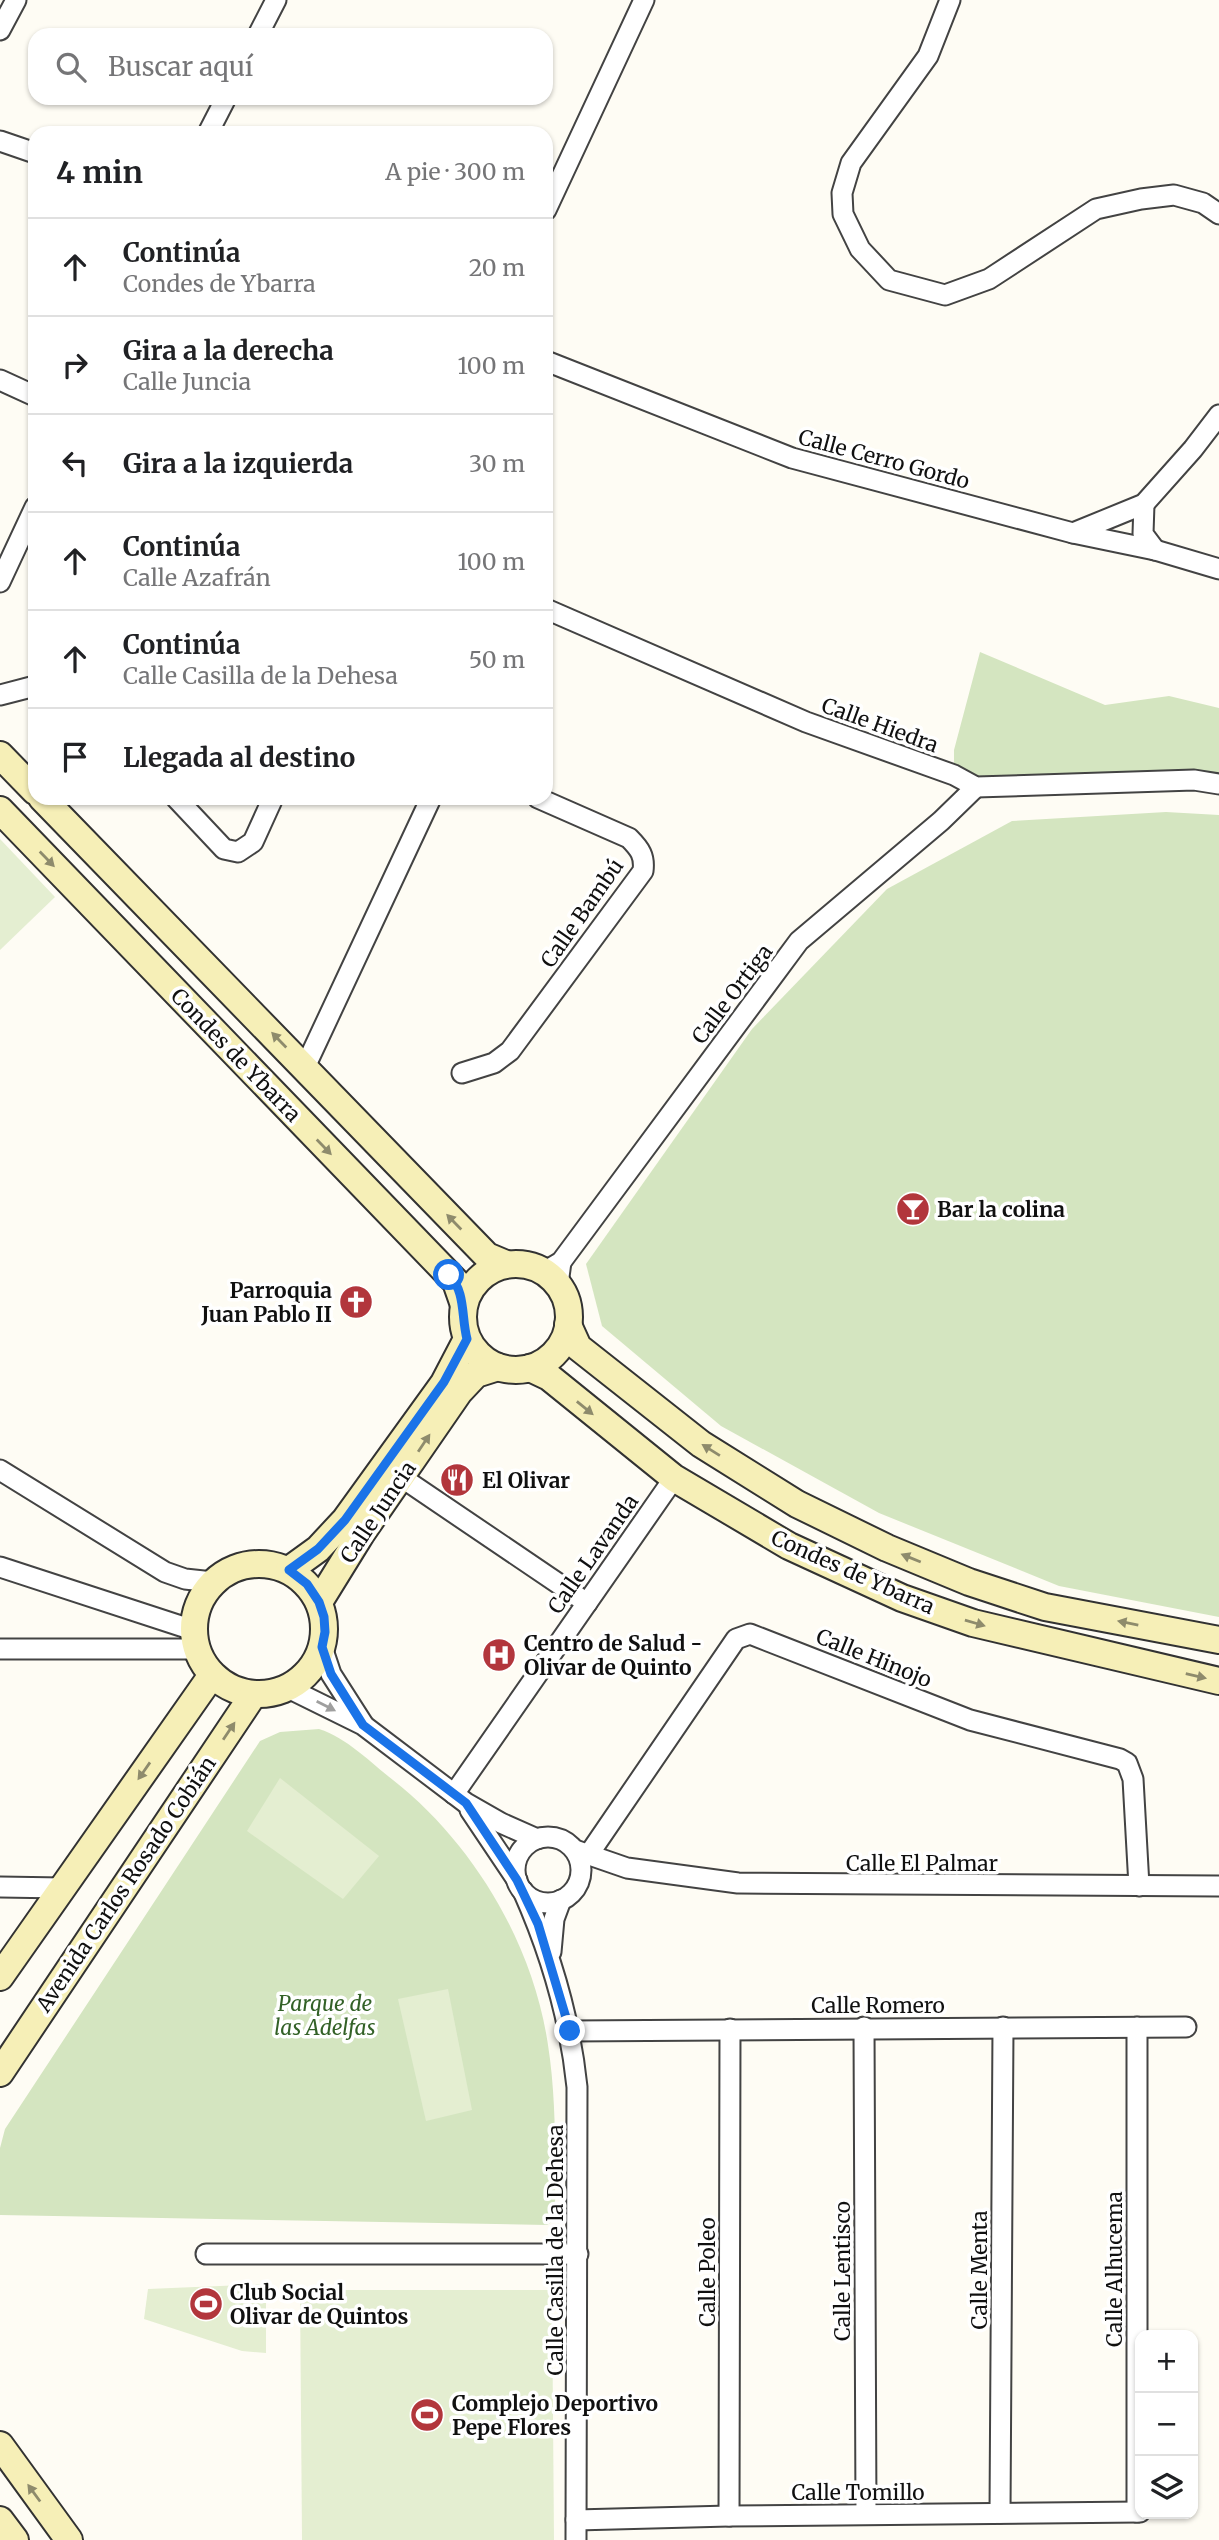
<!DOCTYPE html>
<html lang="es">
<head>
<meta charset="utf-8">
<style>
	body { margin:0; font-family:Merriweather,serif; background:#f6f6f6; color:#202124 }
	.controls { position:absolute; right:21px; bottom:21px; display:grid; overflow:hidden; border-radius:14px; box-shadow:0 2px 5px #0004 }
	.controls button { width:63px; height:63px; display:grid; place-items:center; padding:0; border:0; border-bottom:2px solid #e0e0e0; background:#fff; color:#202124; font:35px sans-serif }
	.stop { position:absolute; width:21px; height:21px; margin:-16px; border:5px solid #1a73e8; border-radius:50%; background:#fff }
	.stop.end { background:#1a73e8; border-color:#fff; box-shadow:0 2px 7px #0008 }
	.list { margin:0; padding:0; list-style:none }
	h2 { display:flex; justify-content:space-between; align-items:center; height:91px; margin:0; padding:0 28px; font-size:30px }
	h2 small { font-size:23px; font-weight:400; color:#757577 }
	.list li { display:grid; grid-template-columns:46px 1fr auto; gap:21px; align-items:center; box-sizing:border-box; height:98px; padding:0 28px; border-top:2px solid #e0e0e0 }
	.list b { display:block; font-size:26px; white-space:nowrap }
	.list p { margin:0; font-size:23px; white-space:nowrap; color:#757577 }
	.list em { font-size:23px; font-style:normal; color:#757577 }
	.icon { flex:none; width:38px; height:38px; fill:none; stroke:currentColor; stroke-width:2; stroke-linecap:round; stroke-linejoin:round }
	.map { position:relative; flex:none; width:1219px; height:2540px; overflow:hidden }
	.search { position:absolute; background:#fff; box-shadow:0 2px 5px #0004; left:28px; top:28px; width:525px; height:77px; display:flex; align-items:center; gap:18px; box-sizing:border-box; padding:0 24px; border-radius:21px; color:#757577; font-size:26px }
	.panel { position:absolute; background:#fff; box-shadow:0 2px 5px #0004; left:28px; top:126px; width:525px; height:679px; border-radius:21px }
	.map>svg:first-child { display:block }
</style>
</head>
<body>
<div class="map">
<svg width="1219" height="2540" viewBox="0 0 1219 2540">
	<rect width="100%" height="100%" fill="#fefcf4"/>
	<g fill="#d4e5c0">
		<path d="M980,652L1105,705L1169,696L1219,708V784L976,787L954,775V750Z"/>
		<path d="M1166,812L1219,815V1617L1059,1586L879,1513L721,1426L602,1326L586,1264L752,1029L887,889L1012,821Z"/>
		<path d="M319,1729C347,1738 370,1762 393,1780C473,1843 533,1943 548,2045C557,2103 555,2161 555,2220L547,2225L0,2215V2148L5,2129L260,1741L280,1732Z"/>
	</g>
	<g fill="#e4eed1">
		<path d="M0,839L55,897L0,950Z"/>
		<path d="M280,1778L379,1856L343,1899L247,1831Z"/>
		<path d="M448,1989L472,2110L426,2121L398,1999Z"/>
		<path d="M266,2284V2353L242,2351L144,2319L148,2289Z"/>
		<path d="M552,2290L554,2540H302L300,2290Z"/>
	</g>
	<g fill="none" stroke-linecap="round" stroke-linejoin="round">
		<g stroke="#434343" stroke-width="23">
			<g id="minor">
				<path d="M950,0L928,56L851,163L842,193L843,214L860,249L889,280L945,295L989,279L1096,209L1141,199L1174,195L1203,203L1219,214"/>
				<path d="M0,30L16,0"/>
				<path d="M258,35L276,0"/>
				<path d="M208,133L226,98"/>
				<path d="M0,141L35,153"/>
				<path d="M546,210L644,0"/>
				<path d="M546,361L792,458L1073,533L1155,550L1219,569"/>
				<path d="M0,380L35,396"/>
				<path d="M1144,504L1143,534L1155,550"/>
				<path d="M1073,533L1144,504L1193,449L1219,415"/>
				<path d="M0,582L35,507"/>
				<path d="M546,609L806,722L954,775L976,787L1194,780L1219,784"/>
				<path d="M0,695L35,686"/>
				<path d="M176,798L224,849L238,852L253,842L273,798"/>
				<path d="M305,1067L431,798"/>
				<path d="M462,1073L494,1063L510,1051L643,871C645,856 640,849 629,838L538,798"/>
				<path d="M544,1272L561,1262L799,941L941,821L976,787"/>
				<path d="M558,1284L561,1262"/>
				<path d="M0,1470L165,1572L185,1579L213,1582"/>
				<path d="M401,1477L587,1603"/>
				<path d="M0,1567L193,1630"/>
				<path d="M322,1647L331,1674L363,1724"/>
				<path d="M0,1649H197"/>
				<path d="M288,1688L363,1725L466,1803L501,1823L537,1839"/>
				<path d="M454,1794L674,1478"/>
				<path d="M470,1810L517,1880"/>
				<circle cx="548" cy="1870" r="33"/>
				<path d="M575,1850L627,1868L738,1883L1219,1886"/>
				<path d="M589,1854L736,1639L750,1634L970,1720L1120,1759L1127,1763L1133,1779L1139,1886"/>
				<path d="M0,1887L63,1888"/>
				<path d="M523,1891C551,1954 570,2019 577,2087L576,2540"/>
				<path d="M551,1952L554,1919L561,1900"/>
				<path d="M864,2027L866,2514"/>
				<path d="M570,2031L1186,2027"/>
				<path d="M206,2254H578"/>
				<path d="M1137,2512V2027"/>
				<path d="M1000,2513L1003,2027"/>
				<path d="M729,2516L730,2029"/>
				<path d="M576,2520L729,2516L1140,2512"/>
			</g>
		</g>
		<g stroke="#323232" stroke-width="30">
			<g id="secondary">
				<path d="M0,755L35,791"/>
				<path d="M42,798L487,1256L506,1264"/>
				<path d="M0,810L456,1282L464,1305"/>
				<circle cx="516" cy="1317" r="53"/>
				<path d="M568,1325L578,1347L701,1444L797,1504L887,1548L969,1582L1045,1607L1219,1640"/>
				<path d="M530,1368L549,1377L674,1478L789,1546L902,1598L973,1623L1219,1681"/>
				<circle cx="259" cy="1629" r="65"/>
				<path d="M289,1570L318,1549L345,1520L444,1383L467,1339"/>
				<path d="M319,1602L361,1534L459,1392L476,1374L498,1367"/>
				<path d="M0,1977L212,1675"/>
				<path d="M0,2073L253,1695"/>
				<path d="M0,2445L69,2540"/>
				<path d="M0,2520L15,2540"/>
			</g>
		</g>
		<use href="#minor" stroke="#fff" stroke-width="19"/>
		<use href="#secondary" stroke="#f6efb7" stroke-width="26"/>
	</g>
	<defs><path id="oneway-solid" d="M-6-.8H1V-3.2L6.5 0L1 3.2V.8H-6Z" transform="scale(1.75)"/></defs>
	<g fill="#8e8b6c">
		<use href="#oneway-solid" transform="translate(47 859) rotate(46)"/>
		<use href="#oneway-solid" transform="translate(279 1040) rotate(-134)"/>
		<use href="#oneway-solid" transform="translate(324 1147) rotate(46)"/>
		<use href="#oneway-solid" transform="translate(454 1222) rotate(-134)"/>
		<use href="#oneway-solid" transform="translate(585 1408) rotate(39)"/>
		<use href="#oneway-solid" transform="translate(424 1443) rotate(-56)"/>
		<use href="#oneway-solid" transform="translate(711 1450) rotate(-148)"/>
		<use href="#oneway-solid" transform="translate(911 1558) rotate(-158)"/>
		<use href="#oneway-solid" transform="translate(975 1623) rotate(16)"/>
		<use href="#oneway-solid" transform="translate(1128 1623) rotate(-169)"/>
		<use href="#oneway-solid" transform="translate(1196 1676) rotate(13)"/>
		<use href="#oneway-solid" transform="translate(229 1731) rotate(-56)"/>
		<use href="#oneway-solid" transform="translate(144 1771) rotate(125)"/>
		<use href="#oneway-solid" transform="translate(34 2493) rotate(-126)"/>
	</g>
	<use fill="#9f9f9f" href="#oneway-solid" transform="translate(326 1706) rotate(27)"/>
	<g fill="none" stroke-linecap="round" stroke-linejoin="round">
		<path stroke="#1a73e8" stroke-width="9" d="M449,1275C466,1292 461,1316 467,1339L444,1382L345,1520L318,1549L289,1570L307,1584L319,1602L324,1617L325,1632L322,1647L331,1674L363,1725L466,1803L517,1880L538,1924L570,2031"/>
	</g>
	<defs>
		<g id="bar-disc" transform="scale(1.75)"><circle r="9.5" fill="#b2363c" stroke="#fff"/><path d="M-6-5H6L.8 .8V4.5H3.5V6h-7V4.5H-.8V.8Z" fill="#fff"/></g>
		<g id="church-disc" transform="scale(1.75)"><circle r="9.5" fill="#b2363c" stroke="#fff"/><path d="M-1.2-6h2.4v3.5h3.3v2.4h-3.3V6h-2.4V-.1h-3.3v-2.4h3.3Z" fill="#fff"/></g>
		<g id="restaurant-disc" transform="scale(1.75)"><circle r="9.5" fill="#b2363c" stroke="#fff"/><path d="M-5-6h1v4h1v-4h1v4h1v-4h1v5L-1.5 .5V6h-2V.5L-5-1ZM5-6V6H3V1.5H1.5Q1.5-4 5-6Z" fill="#fff"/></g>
		<g id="hospital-disc" transform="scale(1.75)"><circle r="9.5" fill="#b2363c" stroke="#fff"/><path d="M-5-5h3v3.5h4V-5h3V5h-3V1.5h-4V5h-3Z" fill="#fff"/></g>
		<g id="stadium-disc" transform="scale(1.75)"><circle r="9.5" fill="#b2363c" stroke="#fff"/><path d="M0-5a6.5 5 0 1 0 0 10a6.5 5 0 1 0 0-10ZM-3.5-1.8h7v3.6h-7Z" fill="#fff"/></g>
	</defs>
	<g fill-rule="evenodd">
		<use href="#bar-disc" x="913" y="1209"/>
		<use href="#church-disc" x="356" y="1302"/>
		<use href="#restaurant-disc" x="457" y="1480"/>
		<use href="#hospital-disc" x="499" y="1655"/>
		<use href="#stadium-disc" x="206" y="2304"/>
		<use href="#stadium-disc" x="427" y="2415"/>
	</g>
	<g text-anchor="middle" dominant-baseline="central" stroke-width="7" stroke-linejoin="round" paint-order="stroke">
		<g font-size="21" fill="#101010" stroke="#fff">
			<text transform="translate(884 459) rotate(15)">Calle Cerro Gordo</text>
			<text transform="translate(880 725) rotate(20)">Calle Hiedra</text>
			<text transform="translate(582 913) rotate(-55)">Calle Bambú</text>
			<text transform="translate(732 994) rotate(-53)">Calle Ortiga</text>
			<text transform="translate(236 1055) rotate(46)">Condes de Ybarra</text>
			<text transform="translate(378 1512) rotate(-56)">Calle Juncia</text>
			<text transform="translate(593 1554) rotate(-55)">Calle Lavanda</text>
			<text transform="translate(853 1572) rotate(24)">Condes de Ybarra</text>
			<text transform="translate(874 1658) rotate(22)">Calle Hinojo</text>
			<text x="922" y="1863">Calle El Palmar</text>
			<text transform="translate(126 1884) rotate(-56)">Avenida Carlos Rosado Cobián</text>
			<text x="878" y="2005">Calle Romero</text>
			<text transform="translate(555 2250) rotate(-90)">Calle Casilla de la Dehesa</text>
			<text transform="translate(1114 2269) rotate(-90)">Calle Alhucema</text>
			<text transform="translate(979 2270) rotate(-90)">Calle Menta</text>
			<text transform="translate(842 2271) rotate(-90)">Calle Lentisco</text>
			<text transform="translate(707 2272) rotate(-90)">Calle Poleo</text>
			<text x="858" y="2492">Calle Tomillo</text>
		</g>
		<g font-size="21" font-weight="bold" fill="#101010" stroke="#fff" text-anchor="start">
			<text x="937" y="1209">Bar la colina</text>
			<text x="332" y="1290" text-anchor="end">Parroquia<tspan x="332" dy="24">Juan Pablo II</tspan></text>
			<text x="482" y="1480">El Olivar</text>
			<text x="524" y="1643">Centro de Salud -<tspan x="524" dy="24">Olivar de Quinto</tspan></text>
			<text x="230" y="2292">Club Social<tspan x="230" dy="24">Olivar de Quintos</tspan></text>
			<text x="452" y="2403">Complejo Deportivo<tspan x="452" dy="24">Pepe Flores</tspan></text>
		</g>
		<g font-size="21" font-style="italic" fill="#336127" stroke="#fff">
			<text x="325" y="2003">Parque de<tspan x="325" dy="24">las Adelfas</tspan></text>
		</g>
	</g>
</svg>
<div class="controls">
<button>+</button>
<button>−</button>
<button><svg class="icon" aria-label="layers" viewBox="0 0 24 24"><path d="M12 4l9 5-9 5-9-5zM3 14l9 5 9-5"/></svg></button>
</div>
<div class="stop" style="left:449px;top:1275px"></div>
<div class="stop end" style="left:570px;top:2031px"></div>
<div class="search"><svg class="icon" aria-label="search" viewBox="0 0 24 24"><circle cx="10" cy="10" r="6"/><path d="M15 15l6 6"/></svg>Buscar aquí</div>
<section class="panel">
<h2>4 min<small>A pie · 300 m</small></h2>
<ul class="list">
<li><svg class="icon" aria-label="ahead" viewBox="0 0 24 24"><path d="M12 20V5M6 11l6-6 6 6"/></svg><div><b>Continúa</b><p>Condes de Ybarra</p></div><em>20 m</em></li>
<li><svg class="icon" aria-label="right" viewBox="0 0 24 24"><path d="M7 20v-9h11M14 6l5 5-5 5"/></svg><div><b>Gira a la derecha</b><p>Calle Juncia</p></div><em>100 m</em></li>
<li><svg class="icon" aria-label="left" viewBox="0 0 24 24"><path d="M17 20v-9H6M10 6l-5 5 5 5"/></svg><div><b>Gira a la izquierda</b></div><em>30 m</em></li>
<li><svg class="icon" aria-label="ahead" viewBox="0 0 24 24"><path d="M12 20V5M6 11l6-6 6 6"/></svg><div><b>Continúa</b><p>Calle Azafrán</p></div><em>100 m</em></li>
<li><svg class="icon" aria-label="ahead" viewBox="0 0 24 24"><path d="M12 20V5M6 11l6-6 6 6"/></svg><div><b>Continúa</b><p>Calle Casilla de la Dehesa</p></div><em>50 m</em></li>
<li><svg class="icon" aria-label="arrive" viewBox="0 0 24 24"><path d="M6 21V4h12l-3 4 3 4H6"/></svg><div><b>Llegada al destino</b></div></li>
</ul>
</section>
</div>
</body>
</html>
